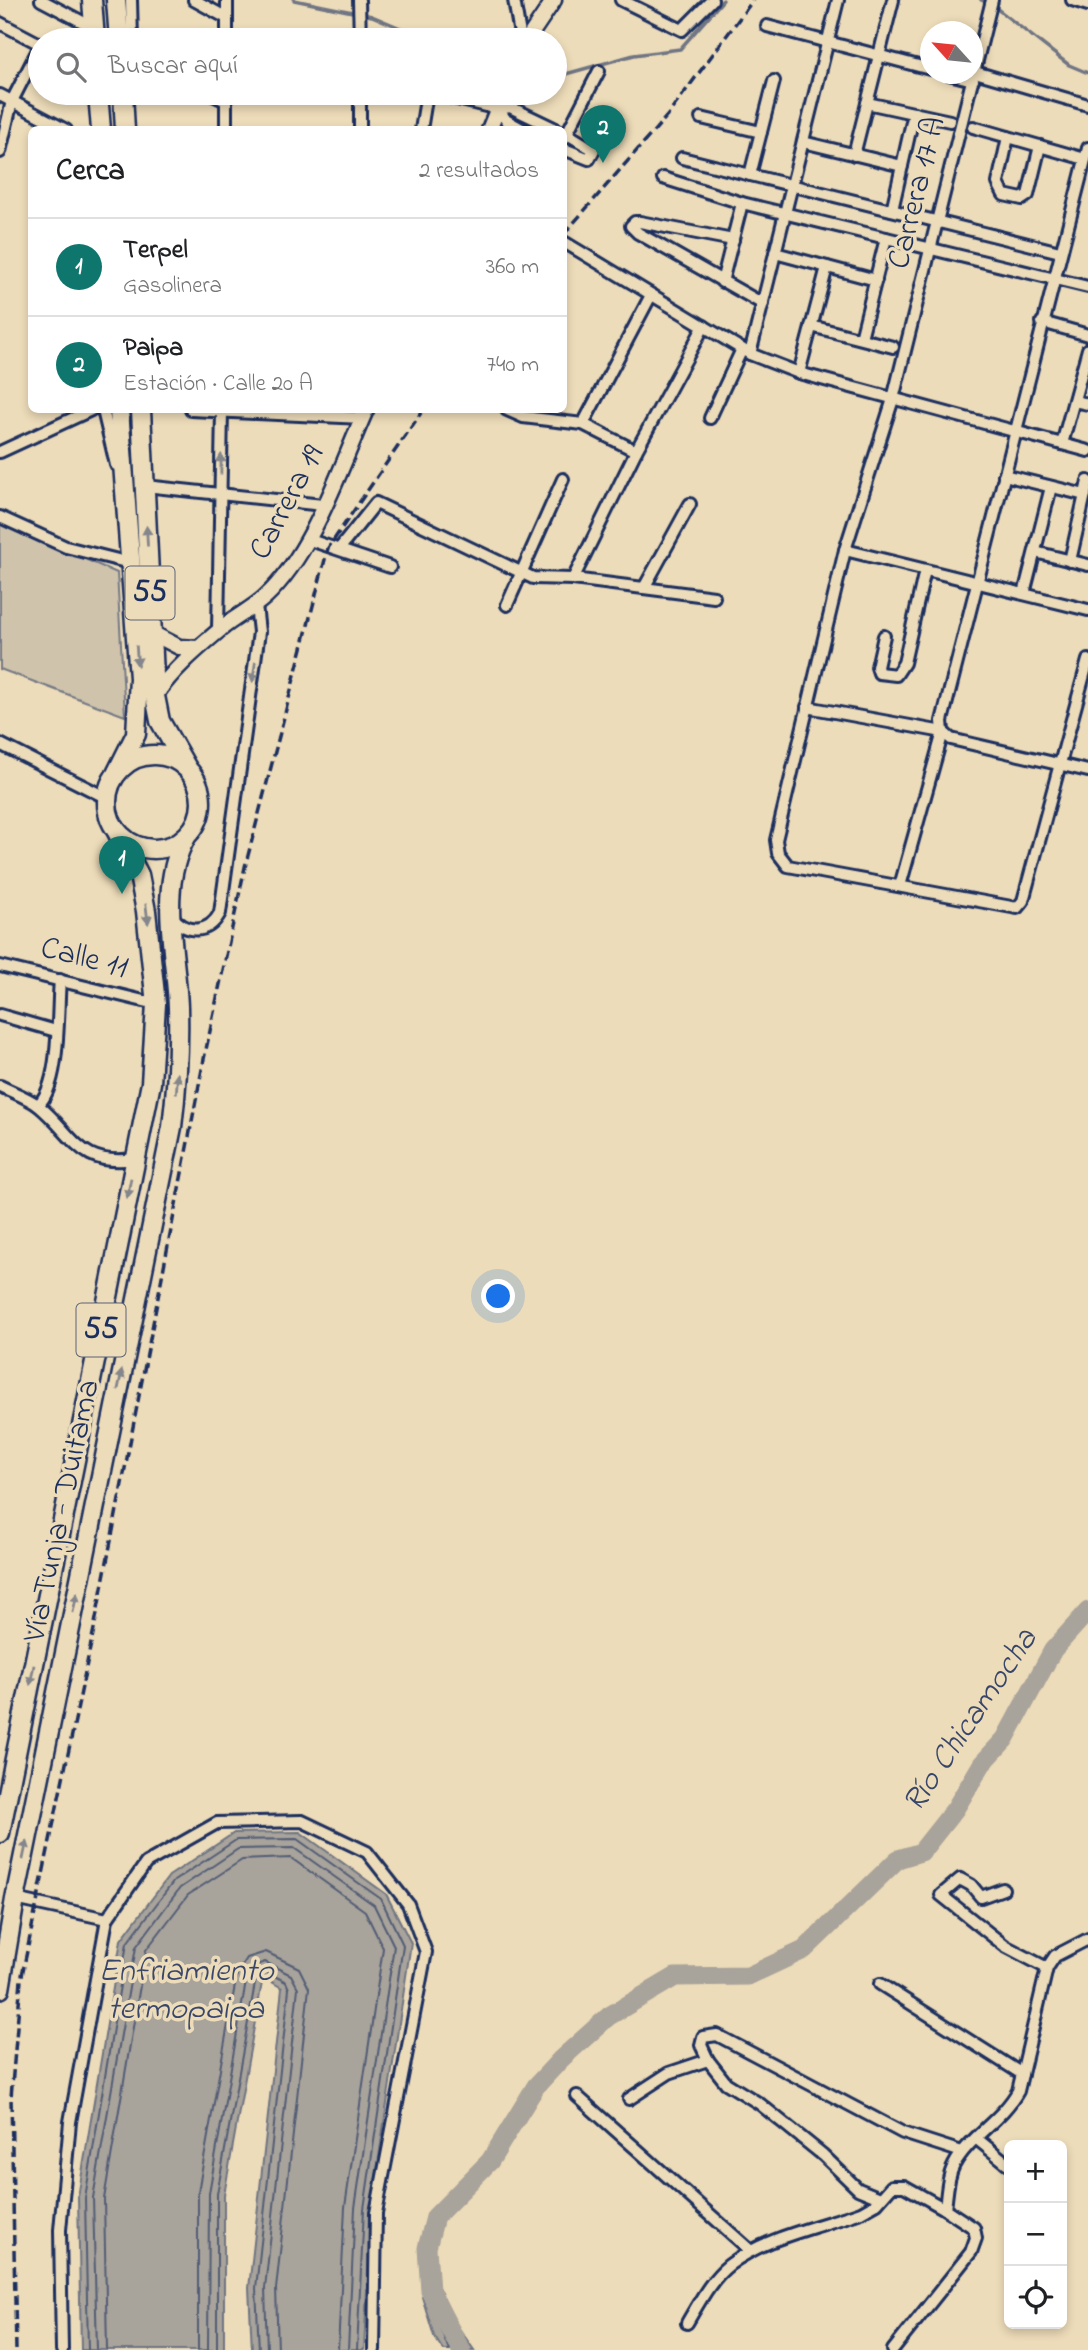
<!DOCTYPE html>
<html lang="es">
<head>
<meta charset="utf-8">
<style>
	body { margin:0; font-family:"Indie Flower",sans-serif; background:#f2f2f2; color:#202124 }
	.controls { position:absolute; right:21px; bottom:21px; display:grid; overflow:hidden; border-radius:10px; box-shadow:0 4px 10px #0003 }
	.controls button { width:63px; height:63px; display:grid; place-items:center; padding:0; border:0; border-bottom:2px solid #e0e0e0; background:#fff; color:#202124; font:35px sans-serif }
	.compass { position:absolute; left:920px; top:21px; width:63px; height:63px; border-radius:50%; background:#fff; box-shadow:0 4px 10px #0003; rotate:297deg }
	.you { position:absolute; left:499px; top:1297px; width:24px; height:24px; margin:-18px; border:5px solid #fff; border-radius:50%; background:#1a73e8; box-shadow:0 0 0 10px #1a73e833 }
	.badge { display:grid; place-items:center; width:46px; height:46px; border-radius:50%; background:#0f766e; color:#fff; font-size:23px; font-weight:700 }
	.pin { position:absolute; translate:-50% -58px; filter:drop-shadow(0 2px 4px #0008) }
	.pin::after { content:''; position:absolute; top:37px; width:24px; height:21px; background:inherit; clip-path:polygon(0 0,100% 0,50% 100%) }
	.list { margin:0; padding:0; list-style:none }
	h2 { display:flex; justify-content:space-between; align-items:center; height:91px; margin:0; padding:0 28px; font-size:30px }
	h2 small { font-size:23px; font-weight:400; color:#757577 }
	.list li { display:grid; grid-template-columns:46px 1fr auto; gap:21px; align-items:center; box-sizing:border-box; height:98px; padding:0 28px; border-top:2px solid #e0e0e0 }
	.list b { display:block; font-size:26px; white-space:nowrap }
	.list p { margin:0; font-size:23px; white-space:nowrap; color:#757577 }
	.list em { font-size:23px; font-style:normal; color:#757577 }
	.icon { flex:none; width:38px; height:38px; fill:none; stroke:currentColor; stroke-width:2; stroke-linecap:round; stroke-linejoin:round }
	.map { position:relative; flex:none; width:1088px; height:2350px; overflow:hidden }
	.search { position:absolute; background:#fff; box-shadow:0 4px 10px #0003; left:28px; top:28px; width:539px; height:77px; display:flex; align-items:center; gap:18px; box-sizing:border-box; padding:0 24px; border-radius:38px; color:#757577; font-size:26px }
	.panel { position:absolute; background:#fff; box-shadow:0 4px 10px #0003; left:28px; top:126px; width:539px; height:287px; border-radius:10px }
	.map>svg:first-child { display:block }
</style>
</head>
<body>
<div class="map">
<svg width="1088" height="2350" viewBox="0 0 1088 2350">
	<rect width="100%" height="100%" fill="#eddcb9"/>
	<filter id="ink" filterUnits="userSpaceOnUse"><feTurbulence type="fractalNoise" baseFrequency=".0143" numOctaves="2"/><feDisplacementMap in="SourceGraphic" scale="14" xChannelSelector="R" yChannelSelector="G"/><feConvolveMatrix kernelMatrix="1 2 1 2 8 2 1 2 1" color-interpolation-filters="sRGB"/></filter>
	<g filter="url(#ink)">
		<path fill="#cfc3ac" stroke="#757985" stroke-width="2" d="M0,522L117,573L125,716L0,669Z"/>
		<g fill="#a8a39b" stroke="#707583" stroke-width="2">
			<path d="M300,1832L386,1894L411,1943L371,2210L364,2350H252L249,2288L282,1988L263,1977L224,2195V2350H81L78,2197L121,1940L169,1876L234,1833Z"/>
			<path d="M438,2287L456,2324L474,2350H443L434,2336L422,2297Z"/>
		</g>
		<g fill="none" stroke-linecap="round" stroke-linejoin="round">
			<g stroke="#535d76" stroke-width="2">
				<path d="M88,2350L85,2198L127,1943L174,1881L236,1840L297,1839L381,1899L403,1945L364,2209L357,2350"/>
				<path d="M97,2350L93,2198L136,1947L180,1888L238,1849L294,1848L374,1905L394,1946L355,2208L348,2350"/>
				<path d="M107,2350L104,2199L146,1950L188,1895L242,1860L291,1858L365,1911L383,1948L345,2207L338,2350"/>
				<path d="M198,2350V2192L237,1974L247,1958L266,1952L299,1968L309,1988L276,2289L278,2350"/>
				<path d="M208,2350L209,2193L247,1976L254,1966L265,1962L291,1975L298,1988L265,2288L267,2350"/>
				<path d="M217,2350V2194L256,1978L265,1971L286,1982L289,1989L256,2288L259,2350"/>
				<path d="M449,2350L434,2312L437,2308L466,2350"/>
			</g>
			<g stroke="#707583" stroke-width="3.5">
				<path d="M294,0L372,16L429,40"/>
				<path d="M981,0L986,2"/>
				<path d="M996,8L1069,65L1088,73"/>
				<path d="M555,77L634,55L680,49L723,0"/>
			</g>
			<path stroke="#a8a39b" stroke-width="19" d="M461,2350L430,2291L427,2248L435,2217L490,2161L536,2086L561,2059L609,2016L675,1977L748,1976L804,1950L898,1859L921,1852L955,1809L982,1764L1005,1739L1053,1650L1088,1611"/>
			<g stroke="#1b2f5e" stroke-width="16">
				<g id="minor">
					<path d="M41,0L94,28"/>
					<path d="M131,0L132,40"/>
					<path d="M194,0L227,18"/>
					<path d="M359,0L360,40"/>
					<path d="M514,0L521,40"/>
					<path d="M621,0L682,30L712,0"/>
					<path d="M992,0L893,399L845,550L776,840L778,853L788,866L1017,908L1023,901L1088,660"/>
					<path d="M1072,0L1088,5"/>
					<path d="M0,23L40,44"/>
					<path d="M767,26L930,69"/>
					<path d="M227,40V0"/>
					<path d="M975,72L1088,105"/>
					<path d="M949,74L973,80"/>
					<path d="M209,93L226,101"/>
					<path d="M360,93V130"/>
					<path d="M433,93L498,109L510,107L558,130"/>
					<path d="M0,95L66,130"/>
					<path d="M867,103L950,121"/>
					<path d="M498,109L506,120L524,130"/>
					<path d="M701,118L761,132"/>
					<path d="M973,127L1085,159"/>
					<path d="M226,130V93"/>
					<path d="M421,130L427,93"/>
					<path d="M564,132L594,150L589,159L564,149"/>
					<path d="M1008,137L998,183L1004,195L1022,199L1028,195L1040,146"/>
					<path d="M564,139L599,71"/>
					<path d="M803,142L902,166"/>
					<path d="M0,152L12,101L40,46"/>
					<path d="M854,155L893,0"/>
					<path d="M682,158L1060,252"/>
					<path d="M750,175L774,81"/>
					<path d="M663,178L742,203L1088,287"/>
					<path d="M892,210L914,113"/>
					<path d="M733,240L640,222H635L631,226L638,233L763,304"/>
					<path d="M564,242L750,354L799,373L1088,451"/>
					<path d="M775,253L876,280"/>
					<path d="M722,282L742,203"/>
					<path d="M1042,322L1088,335"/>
					<path d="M811,326L893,347"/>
					<path d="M861,338L886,238"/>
					<path d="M750,354L838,0"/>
					<path d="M799,373L827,267"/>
					<path d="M1074,401L1088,404"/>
					<path d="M103,410L116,465"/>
					<path d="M191,410L363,418V414"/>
					<path d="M507,410L523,417L583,424L636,451"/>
					<path d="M710,418L742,349"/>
					<path d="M583,424L650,297"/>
					<path d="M1062,444L1088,349"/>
					<path d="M0,452L91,410"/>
					<path d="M1004,475L1085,495"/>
					<path d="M145,486L323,505"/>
					<path d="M0,517L66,547L130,563"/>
					<path d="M307,539L390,567"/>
					<path d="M340,548L376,503L533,578L573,579L714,597"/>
					<path d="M845,550L1088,610"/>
					<path d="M1035,552L1088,565"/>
					<path d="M1070,561L1088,481"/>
					<path d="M573,579L636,451L704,326"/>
					<path d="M644,588L690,504"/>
					<path d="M1024,594L1051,487"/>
					<path d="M507,605L563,479"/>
					<path d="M218,630L222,410"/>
					<path d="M884,636L877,667L879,673L896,675L904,663L925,570"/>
					<path d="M807,707L943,732L951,739L1088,771"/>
					<path d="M0,744L107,798"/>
					<path d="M900,886L943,732L942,721L1088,148"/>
					<path d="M172,916C186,934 208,935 220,913L259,632L256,605"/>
					<path d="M0,966L156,1004"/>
					<path d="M0,1015L56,1031"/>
					<path d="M0,1086C12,1092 29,1098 39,1106C75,1136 79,1167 134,1159"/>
					<path d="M38,1105C61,1084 57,1012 60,980"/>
					<path d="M1003,1889L981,1897L971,1885L960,1879L941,1895L1005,1946L1047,1968"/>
					<path d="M15,1899L107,1919"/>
					<path d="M880,1984L1022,2074"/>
					<path d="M708,2060L701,2045L703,2037L717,2035L903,2133L962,2152"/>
					<path d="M577,2096L751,2251"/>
					<path d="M629,2099L669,2073L708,2060L726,2083L760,2104L823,2155L858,2189L880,2198"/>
					<path d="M977,2139L1009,2165"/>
					<path d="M687,2323C699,2303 710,2280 729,2265C765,2237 819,2227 861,2212L877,2203L892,2186H904L945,2209"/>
					<path d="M62,2350L60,2230L70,2122L107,1919L146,1863L217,1823L302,1821L367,1852L408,1904L426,1952L376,2213L374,2350"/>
					<path d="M893,2350L971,2252L976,2238L974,2228L945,2209C947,2195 947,2178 954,2165C969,2137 1002,2120 1018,2091L1047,1968L1055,1956L1088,1939"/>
				</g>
			</g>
			<g stroke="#1b2f5e" stroke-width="19">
				<g id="tertiary">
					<path d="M527,40L554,0"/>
					<path d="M489,130L504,93"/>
					<path d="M152,633L179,647L197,648"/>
					<path d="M155,696C173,669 197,649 222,628C235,617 252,609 265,597C313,553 340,468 366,410"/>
				</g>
			</g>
			<g stroke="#1b2f5e" stroke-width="23">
				<g id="trunk">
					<path d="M92,0L95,40"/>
					<path d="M116,0L119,40"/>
					<path d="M98,93L101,130"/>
					<path d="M123,93L125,130"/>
					<path d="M141,410L155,696L160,721L187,768"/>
					<circle cx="154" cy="802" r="47"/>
					<path d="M117,772L136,734L139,678L119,410"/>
					<path d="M0,1833L151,1083L156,1004L146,911L139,875L115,828"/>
					<path d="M0,1989L15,1899L172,1127C177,1087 179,1048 178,1007C176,951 157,889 186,837"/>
				</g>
			</g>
			<use href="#minor" stroke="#eddcb9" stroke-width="10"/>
			<use href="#tertiary" stroke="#eddcb9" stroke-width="14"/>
			<use href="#trunk" stroke="#eddcb9" stroke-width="18"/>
			<g stroke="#1b2f5e" stroke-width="3.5" stroke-dasharray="10 5" stroke-linecap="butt">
				<path d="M564,234L667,116L753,0"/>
				<path d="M16,2350L11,2097L21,1980L94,1629L204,1059L245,867L328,548L423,410"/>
			</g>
		</g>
		<defs><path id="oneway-solid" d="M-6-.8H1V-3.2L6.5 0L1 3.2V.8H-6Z" transform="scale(1.75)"/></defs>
		<g fill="#84868c">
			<use href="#oneway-solid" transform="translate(221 464) rotate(-89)"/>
			<use href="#oneway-solid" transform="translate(147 536) rotate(-93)"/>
			<use href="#oneway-solid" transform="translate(137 656) rotate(86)"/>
			<use href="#oneway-solid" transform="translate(254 672) rotate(98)"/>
			<use href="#oneway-solid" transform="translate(147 914) rotate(83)"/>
			<use href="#oneway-solid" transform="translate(177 1083) rotate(-86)"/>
			<use href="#oneway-solid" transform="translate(129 1188) rotate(101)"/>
			<use href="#oneway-solid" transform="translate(120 1380) rotate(-78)"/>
			<use href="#oneway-solid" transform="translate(75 1603) rotate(-78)"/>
			<use href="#oneway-solid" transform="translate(32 1675) rotate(101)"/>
			<use href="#oneway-solid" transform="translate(25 1850) rotate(-78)"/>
		</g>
	</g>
	<g text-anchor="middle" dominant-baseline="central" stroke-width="7" stroke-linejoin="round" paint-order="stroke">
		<g fill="#eddcb9" stroke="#5a6379" stroke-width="2">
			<rect x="125.5" y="566.5" width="49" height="53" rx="5"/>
			<rect x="76.5" y="1303.5" width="49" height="53" rx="5"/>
		</g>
		<g font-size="30" font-weight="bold" fill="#1b2f5e">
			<text x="150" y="593">55</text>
			<text x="101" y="1330">55</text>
		</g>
		<g font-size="32" fill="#1b2f5e" stroke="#eddcb9">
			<text transform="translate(918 193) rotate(-76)">Carrera 17 A</text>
			<text transform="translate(288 503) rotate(-62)">Carrera 19</text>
			<text transform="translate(84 959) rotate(14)">Calle 11</text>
			<text transform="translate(63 1511) rotate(-78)">Vía Tunja - Duitama</text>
		</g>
		<g font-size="33" font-style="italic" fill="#37466a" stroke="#eddcb9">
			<text transform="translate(971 1721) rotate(-56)">Río Chicamocha</text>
			<text x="186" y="1972">Enfriamiento<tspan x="186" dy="38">termopaipa</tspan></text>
		</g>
	</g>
</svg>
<div class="controls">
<button>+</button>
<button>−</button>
<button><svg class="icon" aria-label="locate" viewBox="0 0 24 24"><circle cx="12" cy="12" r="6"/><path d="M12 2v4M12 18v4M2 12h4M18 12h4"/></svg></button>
</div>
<svg class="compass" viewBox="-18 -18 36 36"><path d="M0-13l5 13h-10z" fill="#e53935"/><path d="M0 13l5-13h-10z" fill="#757577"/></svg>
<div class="you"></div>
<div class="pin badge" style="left:122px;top:894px">1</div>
<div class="pin badge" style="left:603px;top:163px">2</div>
<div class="search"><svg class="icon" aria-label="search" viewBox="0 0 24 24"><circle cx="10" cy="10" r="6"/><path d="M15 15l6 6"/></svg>Buscar aquí</div>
<section class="panel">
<h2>Cerca<small>2 resultados</small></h2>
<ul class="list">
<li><span class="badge">1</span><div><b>Terpel</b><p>Gasolinera</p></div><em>360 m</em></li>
<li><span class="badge">2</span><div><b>Paipa</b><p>Estación · Calle 20 A</p></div><em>740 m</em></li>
</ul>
</section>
</div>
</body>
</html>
